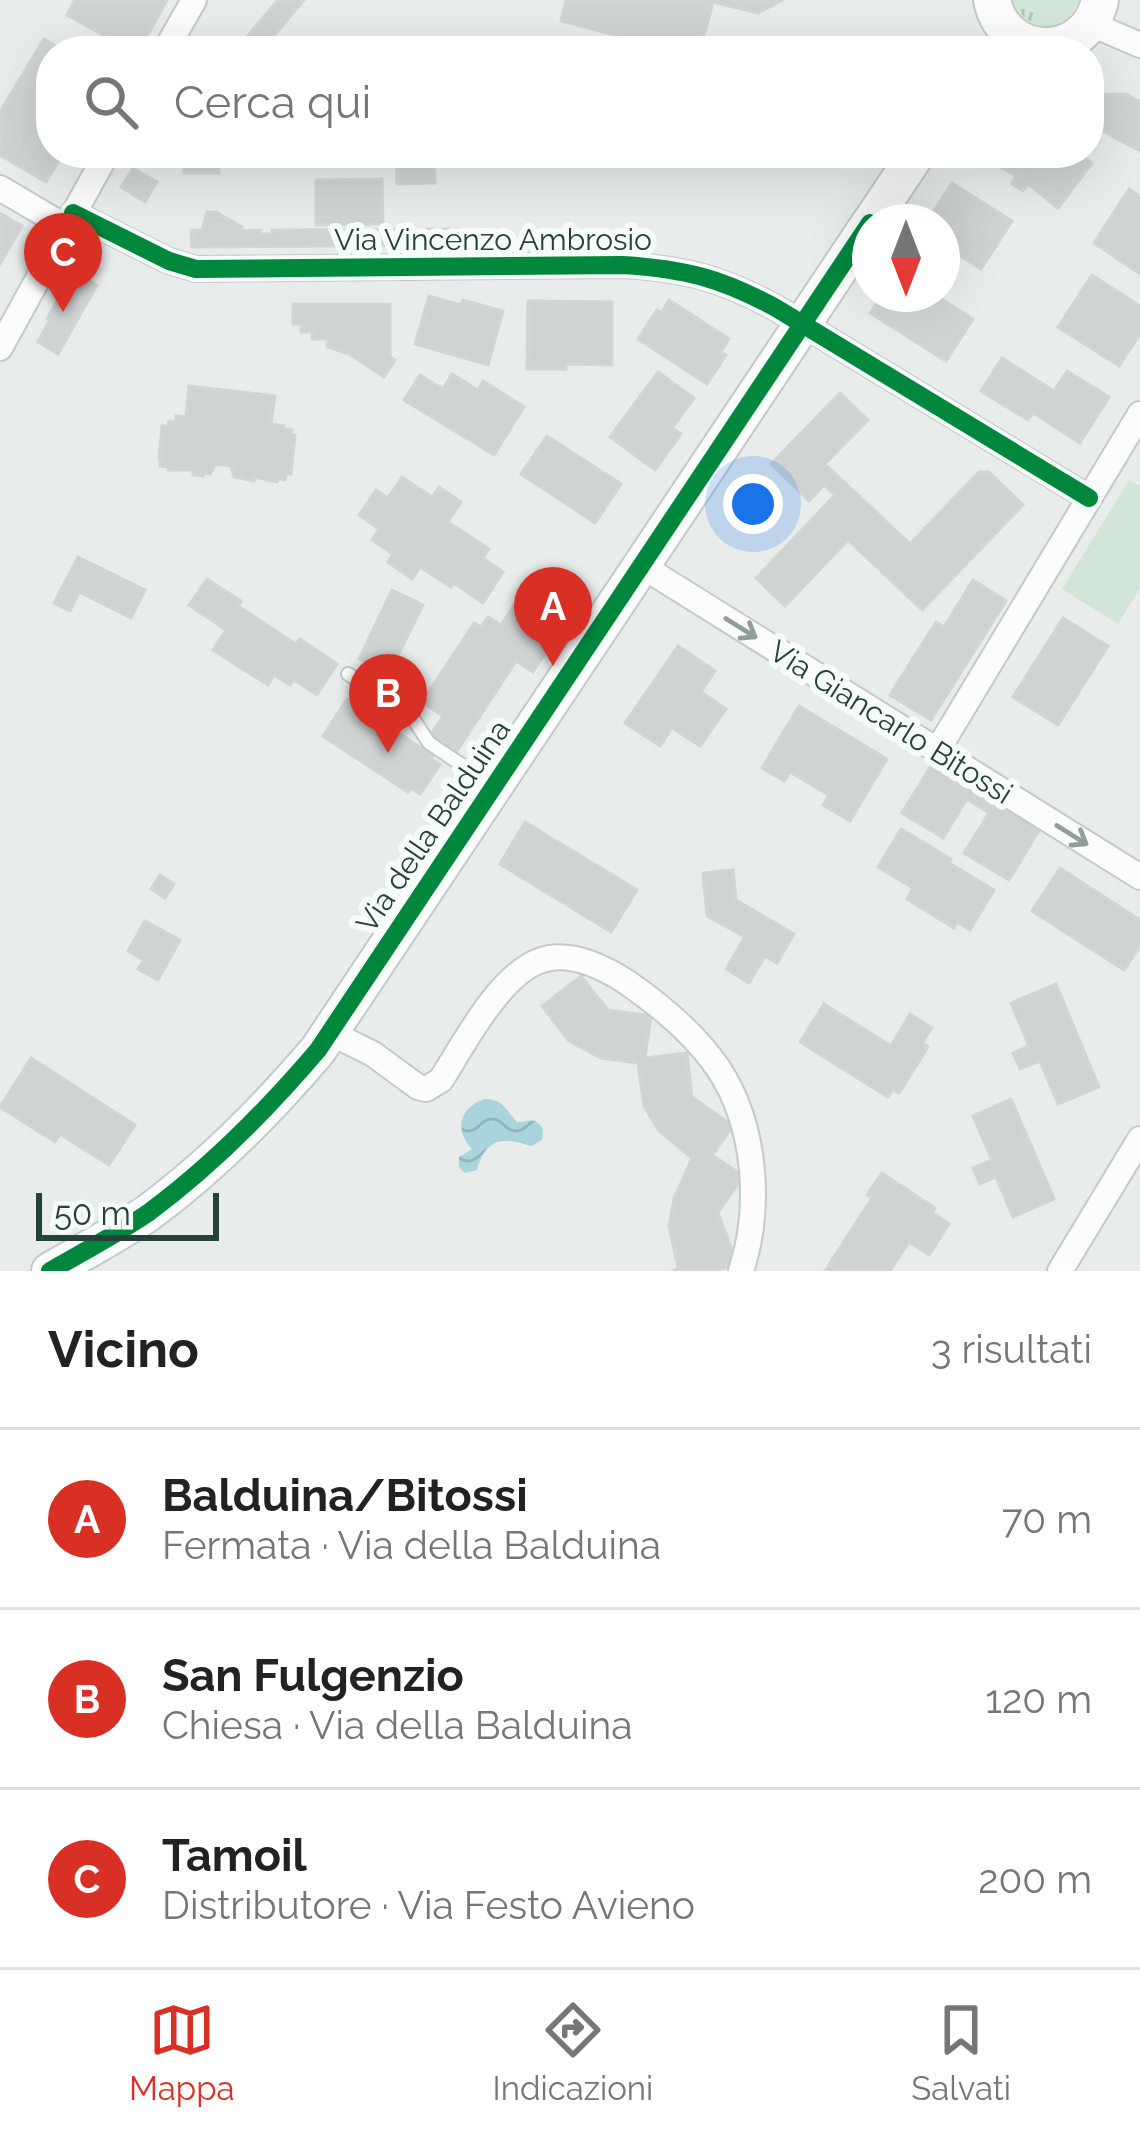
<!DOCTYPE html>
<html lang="it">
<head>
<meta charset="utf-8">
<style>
	body { margin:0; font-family:Raleway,sans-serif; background:#f2f2f2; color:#222 }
	.compass { position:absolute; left:852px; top:204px; width:108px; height:108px; border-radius:50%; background:#fff; box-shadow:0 12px 48px #0002; rotate:180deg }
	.scale { position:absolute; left:36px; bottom:30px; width:183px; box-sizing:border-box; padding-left:12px; border:6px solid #24423a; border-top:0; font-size:33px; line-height:42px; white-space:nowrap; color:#24423a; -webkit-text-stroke:9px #f7fbf9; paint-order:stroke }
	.you { position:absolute; left:753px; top:504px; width:42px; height:42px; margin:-30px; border:9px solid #fff; border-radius:50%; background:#1a73e8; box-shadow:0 0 0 18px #1a73e833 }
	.badge { display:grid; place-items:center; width:78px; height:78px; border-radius:50%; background:#d93025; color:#fff; font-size:39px; font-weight:700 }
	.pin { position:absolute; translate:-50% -99px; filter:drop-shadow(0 3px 6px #0008) }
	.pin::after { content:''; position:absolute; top:63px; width:42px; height:36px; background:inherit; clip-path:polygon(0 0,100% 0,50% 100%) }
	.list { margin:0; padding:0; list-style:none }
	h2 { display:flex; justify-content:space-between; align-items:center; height:156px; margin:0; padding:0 48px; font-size:51px }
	h2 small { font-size:39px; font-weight:400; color:#767676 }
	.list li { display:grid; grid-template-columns:78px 1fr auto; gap:36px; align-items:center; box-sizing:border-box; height:180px; padding:0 48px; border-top:3px solid #e0e0e0 }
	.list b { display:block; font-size:45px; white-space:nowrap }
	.list p { margin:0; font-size:39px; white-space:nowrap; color:#767676 }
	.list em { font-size:39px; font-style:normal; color:#767676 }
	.icon { flex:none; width:66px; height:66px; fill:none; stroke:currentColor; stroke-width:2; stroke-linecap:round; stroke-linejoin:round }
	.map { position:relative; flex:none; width:1140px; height:1271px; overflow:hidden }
	.search { position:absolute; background:#fff; box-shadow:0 12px 48px #0002; left:36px; right:36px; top:36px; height:132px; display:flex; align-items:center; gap:30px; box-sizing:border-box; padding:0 42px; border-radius:48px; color:#767676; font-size:45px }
	.sheet { height:696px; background:#fff }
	nav { display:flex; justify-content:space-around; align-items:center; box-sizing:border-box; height:168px; border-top:3px solid #e0e0e0; background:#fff; font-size:33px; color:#767676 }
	nav a { display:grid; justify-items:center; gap:6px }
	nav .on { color:#d93025 }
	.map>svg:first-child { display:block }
</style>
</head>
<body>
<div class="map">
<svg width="1140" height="1271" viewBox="0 0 1140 1271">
	<defs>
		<pattern id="grass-tufts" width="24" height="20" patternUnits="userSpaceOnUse" patternTransform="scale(3)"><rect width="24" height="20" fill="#d1e6d8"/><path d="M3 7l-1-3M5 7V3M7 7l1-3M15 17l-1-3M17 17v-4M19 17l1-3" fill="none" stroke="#b3c6ba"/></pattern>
		<pattern id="water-waves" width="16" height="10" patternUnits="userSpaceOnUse" patternTransform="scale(3)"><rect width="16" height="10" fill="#a9d4db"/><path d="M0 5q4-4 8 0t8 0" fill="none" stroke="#91b7bd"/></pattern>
	</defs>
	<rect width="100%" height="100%" fill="#e8edeb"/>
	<path fill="url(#grass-tufts)" d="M1012,0H1080C1065,35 1027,34 1012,0Z"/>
	<path fill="#d1e6d8" d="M1129,480L1140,486V588L1118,624L1062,589Z"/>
	<path fill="url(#water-waves)" d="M485,1099C504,1099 506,1111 517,1122C529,1122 535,1116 543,1129L542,1140L531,1146C503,1137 486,1137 477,1170L465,1173L459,1167V1157L472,1149C454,1130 459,1107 485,1099Z"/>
	<g fill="#cfd4d2" stroke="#d1d6d4" stroke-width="3">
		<path d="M75,0H167L139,51H132L67,15Z"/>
		<path d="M278,0H304L261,51H247L240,45Z"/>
		<path d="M566,0H783L758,13L713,2L700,51H635L638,41L561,21Z"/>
		<path d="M44,39L64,51H51V153H64L46,182L0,155V112Z"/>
		<path d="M1126,94L1140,102V151L1103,131V123H1091L1089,95Z"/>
		<path d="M982,153H1079L1092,163L1058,208L1028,184L1023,191L1012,184L1016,176L980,156Z"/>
		<rect x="184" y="158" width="35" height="15"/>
		<path d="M396,161H434L435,183L397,184Z"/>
		<path d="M133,168L157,182L145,202L121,187Z"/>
		<path d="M382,179L383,224L316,225V180Z"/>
		<path d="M952,183L1012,221L981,269L942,244V222H927Z"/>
		<path d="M1129,189L1140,196V274L1094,243Z"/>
		<path d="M207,212H216L242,227L241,231L260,230V234H272V230L457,229V245L192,247L191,230H202Z"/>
		<path d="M0,213L22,226L0,264Z"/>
		<path d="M73,272L97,285L58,354L38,342L50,320L47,319Z"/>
		<path d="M1092,275L1140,306V334L1119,366L1058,327Z"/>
		<path d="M883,294H934L973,319L946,361L870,313Z"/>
		<path d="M429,296L461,305L463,300L503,311L488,365L415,344Z"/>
		<path d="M669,300L729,339L721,352L726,355L707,384L638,339L657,310L661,313Z"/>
		<path d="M528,301L612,302V365L566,364V369H527Z"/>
		<path d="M293,304H390V357L395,360L384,377L349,354L327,347V339H312V332H301V324H293Z"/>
		<path d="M1002,358L1054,391L1067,371L1109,397L1080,443L1033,413L1028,420L981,391Z"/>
		<path d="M658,372L694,398L672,428L681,434L655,470L610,437Z"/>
		<path d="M452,374L478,390L483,381L524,407L494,455L404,400L420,375L443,389Z"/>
		<path d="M189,386L275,396L271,424L284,426L283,429L292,430L291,435H295L291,474L286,473L285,480L278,479L277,482L254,477V481L234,477L231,466L216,464L210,474L203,473V476L193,475V470H168V467L160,466L161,460L159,459L162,426H168L169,421L175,422L176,416L186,417Z"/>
		<path d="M840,393L868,420L825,464L910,544L979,472H989L1023,505L922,610L848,540L785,606L756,578L835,495L824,485L809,501L771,464Z"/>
		<path d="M547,436L621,484L595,523L521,474Z"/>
		<path d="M402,477L432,497L439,487L461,502L448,522L489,549L483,558L503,572L483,603L454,583L451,587L420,567L412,579L388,562L393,554L372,540L379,529L359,515L376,490L388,498Z"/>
		<path d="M78,557L145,590L131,618L79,592L70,611L54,603Z"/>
		<path d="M207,579L241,601L238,606L296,644L300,639L337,664L317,695L294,680L290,685L274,675L268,685L213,650L226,630L189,605Z"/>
		<path d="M973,580L1006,601L931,720L890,695L936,622L944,627Z"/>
		<path d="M527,585L571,613L533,672L516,661L457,751L431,734L443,716L422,702L474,623L481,627L488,617L501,625Z"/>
		<path d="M392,590L423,605L389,674L359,659Z"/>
		<path d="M1063,618L1108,646L1058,725L1013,697Z"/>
		<path d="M678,646L715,671L701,692L726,709L700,746L672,728L660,746L625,723Z"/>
		<path d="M347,699L433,756L431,759L440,765L420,794L411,788L408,792L323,736Z"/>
		<path d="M799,706L887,759L850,821L823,805L829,795L790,772L784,781L762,768Z"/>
		<path d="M932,764L1040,829L1009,880L964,853L989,813L967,799L943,838L902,813Z"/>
		<path d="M525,822L637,890L611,932L500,864Z"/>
		<path d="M901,829L951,859L949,863L994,890L970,930L957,922L954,928L907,899L913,888L878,867Z"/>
		<path d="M1060,868L1140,920V946L1124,970L1032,911Z"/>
		<path d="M733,870L736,900L794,934L777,963L765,956L749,983L726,969L745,937L707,916L703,873Z"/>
		<path d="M160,875L174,884L165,898L151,889Z"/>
		<path d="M145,921L180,940L158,980L138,969L144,960L128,951Z"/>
		<path d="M581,976L608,1010L651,1016L645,1058L687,1053L692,1097L733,1126L712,1155L743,1176L718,1213L737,1263L716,1271H673L678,1268L669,1226L674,1199L692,1158L659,1131L644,1106L638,1063L601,1058L569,1041L542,1006Z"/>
		<path d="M1056,984L1099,1087L1058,1104L1040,1061L1020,1069L1013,1053L1029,1046L1011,1003Z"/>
		<path d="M824,1004L891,1046L910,1014L932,1028L922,1043L928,1047L899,1093L893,1090L888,1097L800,1042Z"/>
		<path d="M31,1058L135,1125L109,1165L60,1134L55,1142L0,1107Z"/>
		<path d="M1011,1099L1054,1199L1013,1217L996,1177L980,1184L973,1168L992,1160L973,1116Z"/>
		<path d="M882,1173L935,1208L932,1212L949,1224L929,1255L909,1242L890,1271H825L872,1198L867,1195Z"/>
	</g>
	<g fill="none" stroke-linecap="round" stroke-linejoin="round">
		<g stroke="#c5cac8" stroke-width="16">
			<path id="lane" d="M348,674L410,714L429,743L489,783"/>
		</g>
		<g stroke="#c5cac8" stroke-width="28">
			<g id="street">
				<path d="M1091,24L1140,45"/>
				<path d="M165,51L194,0"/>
				<path d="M0,188L66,227"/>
				<path d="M73,213L169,261L196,269L623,265C685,269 721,278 776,308L1089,498"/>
				<path d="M0,348L107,153"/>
				<path d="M642,566L1140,877"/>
				<path d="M937,751L1140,414"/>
				<path d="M331,1033L373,1054L418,1087L426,1089L441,1080C463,1045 499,976 539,961C567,950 601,966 625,981C660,1005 694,1033 718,1068C756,1125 762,1207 741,1271"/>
				<path d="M1060,1271L1140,1139"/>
			</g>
		</g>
		<g stroke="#c3cbc8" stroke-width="40">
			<g id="secondary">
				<path d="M992,0C1005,62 1087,61 1100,0"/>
				<path d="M871,222L917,153"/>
				<path d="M50,1271C83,1252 117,1234 148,1213C212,1166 266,1111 318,1050L870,223"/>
			</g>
		</g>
		<use href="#lane" stroke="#fcfcfc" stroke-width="12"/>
		<use href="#street" stroke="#fcfcfc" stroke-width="24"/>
		<use href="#secondary" stroke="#fcfcfc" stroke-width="36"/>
		<g stroke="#f7fbf9" stroke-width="26">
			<g id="cycleway">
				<path d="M73,213L169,261L196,269L623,265C685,269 721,278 776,308L1089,498"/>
				<path d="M50,1271C83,1252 117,1234 148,1213C212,1166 266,1111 318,1050L870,223"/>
			</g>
		</g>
		<use href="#cycleway" stroke="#00873e" stroke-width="18"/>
	</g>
	<defs><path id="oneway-shaft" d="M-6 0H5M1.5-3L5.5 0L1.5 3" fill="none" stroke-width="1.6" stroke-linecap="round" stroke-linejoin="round" transform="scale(3)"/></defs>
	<g stroke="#909f9b">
		<use href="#oneway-shaft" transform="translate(741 628) rotate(32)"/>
		<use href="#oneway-shaft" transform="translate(1072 835) rotate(32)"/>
	</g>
	<g text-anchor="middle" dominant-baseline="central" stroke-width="12" stroke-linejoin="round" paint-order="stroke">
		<g font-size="30" fill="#24423a" stroke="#f7fbf9">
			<text x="493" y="239">Via Vincenzo Ambrosio</text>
			<text transform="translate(891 722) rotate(32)">Via Giancarlo Bitossi</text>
			<text transform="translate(433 826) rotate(-56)">Via della Balduina</text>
		</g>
	</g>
</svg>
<svg class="compass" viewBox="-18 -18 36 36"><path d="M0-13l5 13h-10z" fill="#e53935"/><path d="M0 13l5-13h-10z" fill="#767676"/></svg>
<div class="scale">50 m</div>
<div class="you"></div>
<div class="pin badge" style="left:553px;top:666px">A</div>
<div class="pin badge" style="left:388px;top:753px">B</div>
<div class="pin badge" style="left:63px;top:312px">C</div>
<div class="search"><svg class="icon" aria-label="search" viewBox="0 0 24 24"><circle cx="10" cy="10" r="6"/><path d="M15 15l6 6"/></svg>Cerca qui</div>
</div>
<section class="sheet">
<h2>Vicino<small>3 risultati</small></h2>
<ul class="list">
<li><span class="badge">A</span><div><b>Balduina/Bitossi</b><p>Fermata · Via della Balduina</p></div><em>70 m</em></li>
<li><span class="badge">B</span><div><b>San Fulgenzio</b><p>Chiesa · Via della Balduina</p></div><em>120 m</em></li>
<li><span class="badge">C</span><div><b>Tamoil</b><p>Distributore · Via Festo Avieno</p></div><em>200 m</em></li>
</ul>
</section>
<nav>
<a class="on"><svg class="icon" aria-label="map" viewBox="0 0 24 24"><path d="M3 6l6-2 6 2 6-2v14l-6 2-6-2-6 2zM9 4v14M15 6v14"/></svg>Mappa</a>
<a><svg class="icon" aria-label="directions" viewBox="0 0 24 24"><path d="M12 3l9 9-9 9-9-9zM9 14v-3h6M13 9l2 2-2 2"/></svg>Indicazioni</a>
<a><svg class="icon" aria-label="saved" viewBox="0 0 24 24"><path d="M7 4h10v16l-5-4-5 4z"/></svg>Salvati</a>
</nav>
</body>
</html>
